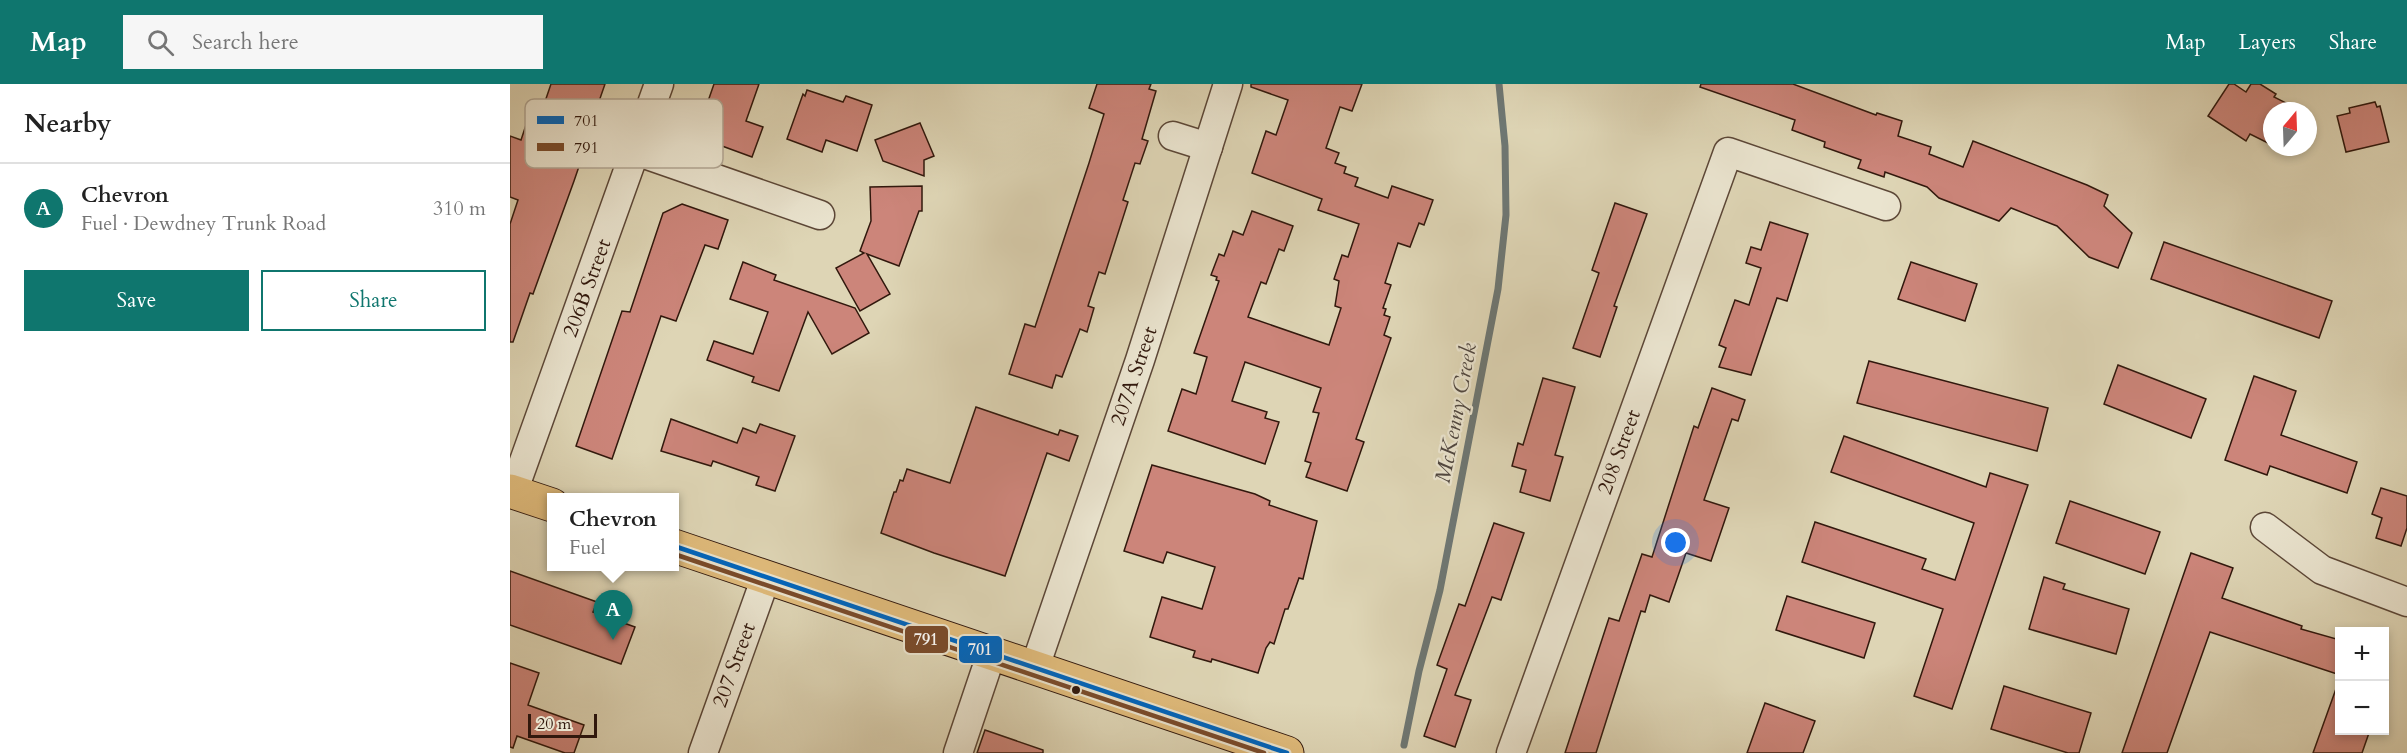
<!DOCTYPE html>
<html lang="en">
<head>
<meta charset="utf-8">
<style>
	body { margin:0; font-family:Cardo,serif; background:#f6f6f6; color:#222 }
	.controls { position:absolute; right:18px; bottom:18px; display:grid; overflow:hidden; border-radius:0px; box-shadow:0 3px 9px #0003 }
	.controls button { width:54px; height:54px; display:grid; place-items:center; padding:0; border:0; border-bottom:2px solid #e0e0e0; background:#fff; color:#222; font:30px sans-serif }
	.compass { position:absolute; left:1753px; top:18px; width:54px; height:54px; border-radius:50%; background:#fff; box-shadow:0 3px 9px #0003; rotate:19deg }
	.scale { position:absolute; left:18px; bottom:15px; width:69px; box-sizing:border-box; padding-left:6px; border:3px solid #31180d; border-top:0; font-size:16px; line-height:21px; white-space:nowrap; color:#31180d; -webkit-text-stroke:4px #eae4cf; paint-order:stroke }
	.you { position:absolute; left:1166px; top:459px; width:21px; height:21px; margin:-15px; border:4px solid #fff; border-radius:50%; background:#1a73e8; box-shadow:0 0 0 9px #1a73e833 }
	.badge { display:grid; place-items:center; width:39px; height:39px; border-radius:50%; background:#0f766e; color:#fff; font-size:20px; font-weight:700 }
	.pin { position:absolute; translate:-50% -50px; filter:drop-shadow(0 2px 3px #0008) }
	.pin::after { content:''; position:absolute; top:32px; width:21px; height:18px; background:inherit; clip-path:polygon(0 0,100% 0,50% 100%) }
	.popup { position:absolute; left:37px; top:409px; width:132px; height:78px; box-sizing:border-box; display:grid; place-content:center; border-radius:0px; background:#fff; filter:drop-shadow(0 2px 4px #0005); font-size:20px; white-space:nowrap; color:#767676 }
	.popup b { font-size:22px; color:#222 }
	.popup::after { content:''; position:absolute; left:50%; top:100%; margin-left:-12px; border:12px solid transparent; border-top-color:#fff }
	.list { margin:0; padding:0; list-style:none }
	h2 { display:flex; justify-content:space-between; align-items:center; height:78px; margin:0; padding:0 24px; font-size:26px }
	h2 small { font-size:20px; font-weight:400; color:#767676 }
	.list li { display:grid; grid-template-columns:39px 1fr auto; gap:18px; align-items:center; box-sizing:border-box; height:90px; padding:0 24px; border-top:2px solid #e0e0e0 }
	.list b { display:block; font-size:22px; white-space:nowrap }
	.list p { margin:0; font-size:20px; white-space:nowrap; color:#767676 }
	.list em { font-size:20px; font-style:normal; color:#767676 }
	.actions { display:flex; gap:12px; padding:18px 24px }
	.actions a { flex:1; padding:14px 0; border:2px solid #0f766e; border-radius:0px; text-align:center; font-size:21px; color:#0f766e }
	.actions .main { background:#0f766e; color:#fff }
	.icon { flex:none; width:33px; height:33px; fill:none; stroke:currentColor; stroke-width:2; stroke-linecap:round; stroke-linejoin:round }
	.map { position:relative; flex:none; width:1897px; height:669px; overflow:hidden }
	header { display:flex; align-items:center; gap:36px; box-sizing:border-box; height:84px; padding:0 30px; background:#0f766e; color:#fff }
	header strong { font-size:28px }
	nav { display:flex; gap:33px; margin-inline-start:auto; font-size:21px }
	.search { width:420px; height:54px; background:#f6f6f6; display:flex; align-items:center; gap:15px; box-sizing:border-box; padding:0 21px; border-radius:0px; color:#767676; font-size:22px }
	main { display:flex }
	aside { flex:1; background:#fff }
	.map>svg:first-child { display:block }
</style>
</head>
<body>
<header>
<strong>Map</strong>
<div class="search"><svg class="icon" aria-label="search" viewBox="0 0 24 24"><circle cx="10" cy="10" r="6"/><path d="M15 15l6 6"/></svg>Search here</div>
<nav><a>Map</a><a>Layers</a><a>Share</a></nav>
</header>
<main>
<aside>
<h2>Nearby<small></small></h2>
<ul class="list">
<li><span class="badge">A</span><div><b>Chevron</b><p>Fuel · Dewdney Trunk Road</p></div><em>310 m</em></li>
</ul>
<div class="actions"><a class="main">Save</a><a>Share</a></div>
</aside>
<div class="map">
<svg width="1897" height="669" viewBox="0 0 1897 669">
	<rect width="100%" height="100%" fill="#ded5b5"/>
	<filter id="stains"><feTurbulence type="fractalNoise" baseFrequency=".00333" numOctaves="4"/><feColorMatrix values="0 0 0 0 .2 0 0 0 0 .09 0 0 0 0 .02 0 0 0 .5 -.17"/></filter>
	<radialGradient id="worn" r=".72"><stop offset=".6" stop-color="#630" stop-opacity="0"/><stop offset="1" stop-color="#630" stop-opacity=".3"/></radialGradient>
	<g fill="none" stroke-linecap="round" stroke-linejoin="round">
		<path stroke="#6e7773" stroke-width="7" d="M894,661L909,587L930,506L988,205L996,131L995,62L989,0"/>
	</g>
	<g fill="#cc857a" stroke="#31180d" stroke-width="1.5">
		<path d="M41,0H95L86,26L88,27L64,97L23,210L20,209L3,258H0V140L8,116L0,113V52L11,56L17,38L27,41Z"/>
		<path d="M204,0H249L236,37L253,43L242,73L182,51L193,22L196,23Z"/>
		<path d="M587,0H641L639,5L646,7L632,55L638,57L630,80L625,79L613,116L618,118L595,190L589,188L578,222L584,224L577,248L570,245L552,293L546,291L542,304L499,290L515,240L525,243L579,79L594,30L579,24Z"/>
		<path d="M741,0H852L842,27L830,23L816,64L829,69L825,79L836,83L834,89L848,94L845,102L878,114L882,102L923,116L914,141L909,139L900,163L888,159L875,199L881,201L873,224L876,225L874,231L880,233L874,251L881,254L846,355L854,358L837,407L796,393L801,379L795,377L809,329L803,328L811,304L735,278L722,317L757,328L755,334L769,338L755,380L658,347L672,305L686,310L697,273L684,269L709,197L706,196L707,193L701,191L709,170L714,172L723,147L733,151L742,127L783,142L774,167L769,165L756,200L751,198L738,233L819,261L831,224L825,222L829,197L824,195L832,171L838,173L849,140L808,126L812,115L742,89L756,47L766,51L778,16L741,3Z"/>
		<path d="M1191,0H1283L1366,31L1367,29L1392,37L1388,52L1421,63L1419,70L1453,83L1463,57L1577,101L1598,111L1594,122L1622,149L1608,184L1579,173L1547,142L1501,124L1489,137L1429,114L1417,103L1375,88L1374,93L1348,84L1351,76L1314,63L1315,58L1282,46L1285,36L1190,3Z"/>
		<path d="M1719,0H1724L1736,8L1741,0H1750L1766,10L1764,13L1792,27H1762V61L1740,50L1736,57L1698,32Z"/>
		<path d="M297,6L333,18L336,12L362,21L347,67L316,56L312,68L277,55L293,10L295,12Z"/>
		<path d="M1865,18L1867,23L1870,22L1879,58L1836,68L1827,32L1840,29L1839,24Z"/>
		<path d="M410,39L424,72L414,76V92L373,77L365,56Z"/>
		<path d="M412,102V127H409L389,182L357,170L380,210L350,227L326,184L354,169L350,167L361,137L360,103Z"/>
		<path d="M1105,119L1137,130L1104,222L1107,223L1090,273L1063,264L1089,189L1082,186Z"/>
		<path d="M172,120L218,136L208,165L195,161L166,237L151,232L102,375L66,362L112,227L120,228L153,129Z"/>
		<path d="M1260,138L1298,150L1277,217L1267,214L1241,291L1209,283L1216,264L1209,261L1225,216L1239,221L1251,184L1236,179L1241,163L1251,166Z"/>
		<path d="M1654,158L1822,217L1809,254L1641,195Z"/>
		<path d="M233,178L266,191L264,196L345,224L359,249L322,270L298,228L269,307L242,298L244,293L197,276L204,257L243,270L258,228L220,215Z"/>
		<path d="M1401,178L1467,200L1455,237L1388,215Z"/>
		<path d="M1359,277L1538,324L1527,367L1347,319Z"/>
		<path d="M1608,281L1696,315L1681,354L1594,320Z"/>
		<path d="M1744,292L1786,307L1771,351L1847,378L1837,409L1760,382L1757,391L1715,376Z"/>
		<path d="M1033,294L1065,303L1045,371L1053,373L1040,417L1010,408L1016,386L1002,382L1008,359L1013,361Z"/>
		<path d="M1202,304L1235,316L1228,337L1222,335L1194,416L1219,424L1201,477L1176,469L1159,518L1140,511L1135,528L1131,527L1086,669H1055L1099,534L1109,537L1132,470L1142,473L1184,342L1188,344Z"/>
		<path d="M466,323L548,351L550,346L568,352L559,377L537,369L495,492L424,469L371,449L384,408H386L390,396L393,397L397,385L440,399Z"/>
		<path d="M161,335L227,359L233,344L246,349L250,340L285,352L265,407L246,401L249,393L203,377L201,382L151,367Z"/>
		<path d="M1334,352L1476,403L1480,389L1518,401L1442,625L1404,612L1433,525L1292,478L1305,438L1416,475L1412,485L1445,496L1464,439L1321,388Z"/>
		<path d="M642,381L745,410L760,417L759,421L807,437L793,495L789,494L778,525H775L764,560L760,558L756,564L748,589L702,575L701,578L683,573L685,567L640,553L652,513L692,525L705,483L657,468L653,479L614,467Z"/>
		<path d="M1871,404L1897,412V444L1891,462L1866,454L1872,434L1862,430Z"/>
		<path d="M1560,417L1650,448L1635,490L1546,459Z"/>
		<path d="M984,439L1014,449L991,516L982,513L945,611L961,616L945,663L914,652L937,585L927,581L949,520L955,522Z"/>
		<path d="M1681,469L1723,484L1712,514L1792,542L1791,545L1830,556V591L1700,548L1657,669H1612Z"/>
		<path d="M0,487L87,518L83,528L125,543L111,580L0,541Z"/>
		<path d="M1534,493L1555,500L1553,505L1619,525L1606,570L1519,545Z"/>
		<path d="M1277,512L1365,539L1354,574L1266,546Z"/>
		<path d="M0,579L29,589L18,621L74,641L64,669H55L7,652L3,664L0,663Z"/>
		<path d="M1494,602L1581,629L1569,669H1558L1481,645Z"/>
		<path d="M1827,602L1830,646H1860L1852,669H1803Z"/>
		<path d="M1255,619L1305,637L1293,669H1237Z"/>
		<path d="M475,646L533,666V669H467Z"/>
	</g>
	<g fill="none" stroke-linecap="round" stroke-linejoin="round">
		<g stroke="#5c4737" stroke-width="31">
			<g id="minor">
				<path d="M663,52L698,63"/>
				<path d="M126,67L310,131"/>
				<path d="M3,408L149,0"/>
				<path d="M1755,443L1812,486L1897,518"/>
				<path d="M525,583L630,276L718,0"/>
				<path d="M193,669L256,493"/>
				<path d="M448,669L482,568"/>
				<path d="M1001,669L1218,68L1376,122"/>
			</g>
		</g>
		<g stroke="#31180d" stroke-width="35">
			<g id="major">
				<path d="M0,407L42,421"/>
				<path d="M164,462L777,669"/>
			</g>
		</g>
		<use href="#minor" stroke="#eae4cf" stroke-width="28"/>
		<use href="#major" stroke="#dfba7a" stroke-width="33"/>
		<g stroke="#eae4cf" stroke-width="9">
			<path id="bus-1" d="M164,462L777,669"/>
		</g>
		<g stroke="#eae4cf" stroke-width="9">
			<path id="bus-2" d="M164,470L754,669"/>
		</g>
		<use href="#bus-1" stroke="#0065bd" stroke-width="4.5"/>
		<use href="#bus-2" stroke="#7a4b2a" stroke-width="4.5"/>
	</g>
	<circle fill="#31180d" stroke="#eae4cf" stroke-width="2" cx="566" cy="606" r="5"/>
	<g text-anchor="middle" dominant-baseline="central" stroke-width="4.5" stroke-linejoin="round" paint-order="stroke">
		<g font-size="21" fill="#31180d" stroke="#eae4cf">
			<text transform="translate(77 204) rotate(-70)">206B Street</text>
			<text transform="translate(624 292) rotate(-71)">207A Street</text>
			<text transform="translate(1109 368) rotate(-70)">208 Street</text>
			<text transform="translate(224 581) rotate(-70)">207 Street</text>
		</g>
		<g font-size="22" font-style="italic" fill="#504740" stroke="#eae4cf">
			<text transform="translate(946 329) rotate(-79)">McKenny Creek</text>
		</g>
	</g>
	<rect x="15" y="15" width="198" height="69" rx="9" fill="#eae4cf" stroke="#b2a795" stroke-width="1.5"/>
	<rect x="27" y="32" width="27" height="8" fill="#0065bd"/>
	<rect x="27" y="59" width="27" height="8" fill="#7a4b2a"/>
	<g font-size="16" fill="#31180d">
		<text x="64" y="42">701</text>
		<text x="64" y="69">791</text>
	</g>
	<g stroke="#eae4cf" stroke-width="2">
		<rect x="394" y="541" width="45" height="29" rx="6" fill="#7a4b2a"/>
		<rect x="448" y="551" width="45" height="29" rx="6" fill="#0065bd"/>
	</g>
	<g font-size="16" text-anchor="middle" font-weight="bold" fill="#fff">
		<text x="416" y="561">791</text>
		<text x="470" y="571">701</text>
	</g>
	<rect width="100%" height="100%" filter="url(#stains)"/>
	<rect width="100%" height="100%" fill="url(#worn)"/>
</svg>
<div class="controls">
<button>+</button>
<button>−</button>
</div>
<svg class="compass" viewBox="-18 -18 36 36"><path d="M0-13l5 13h-10z" fill="#e53935"/><path d="M0 13l5-13h-10z" fill="#767676"/></svg>
<div class="scale">20 m</div>
<div class="you"></div>
<div class="pin badge" style="left:103px;top:556px">A</div>
<div class="popup"><b>Chevron</b>Fuel</div>
</div>
</main>
</body>
</html>
